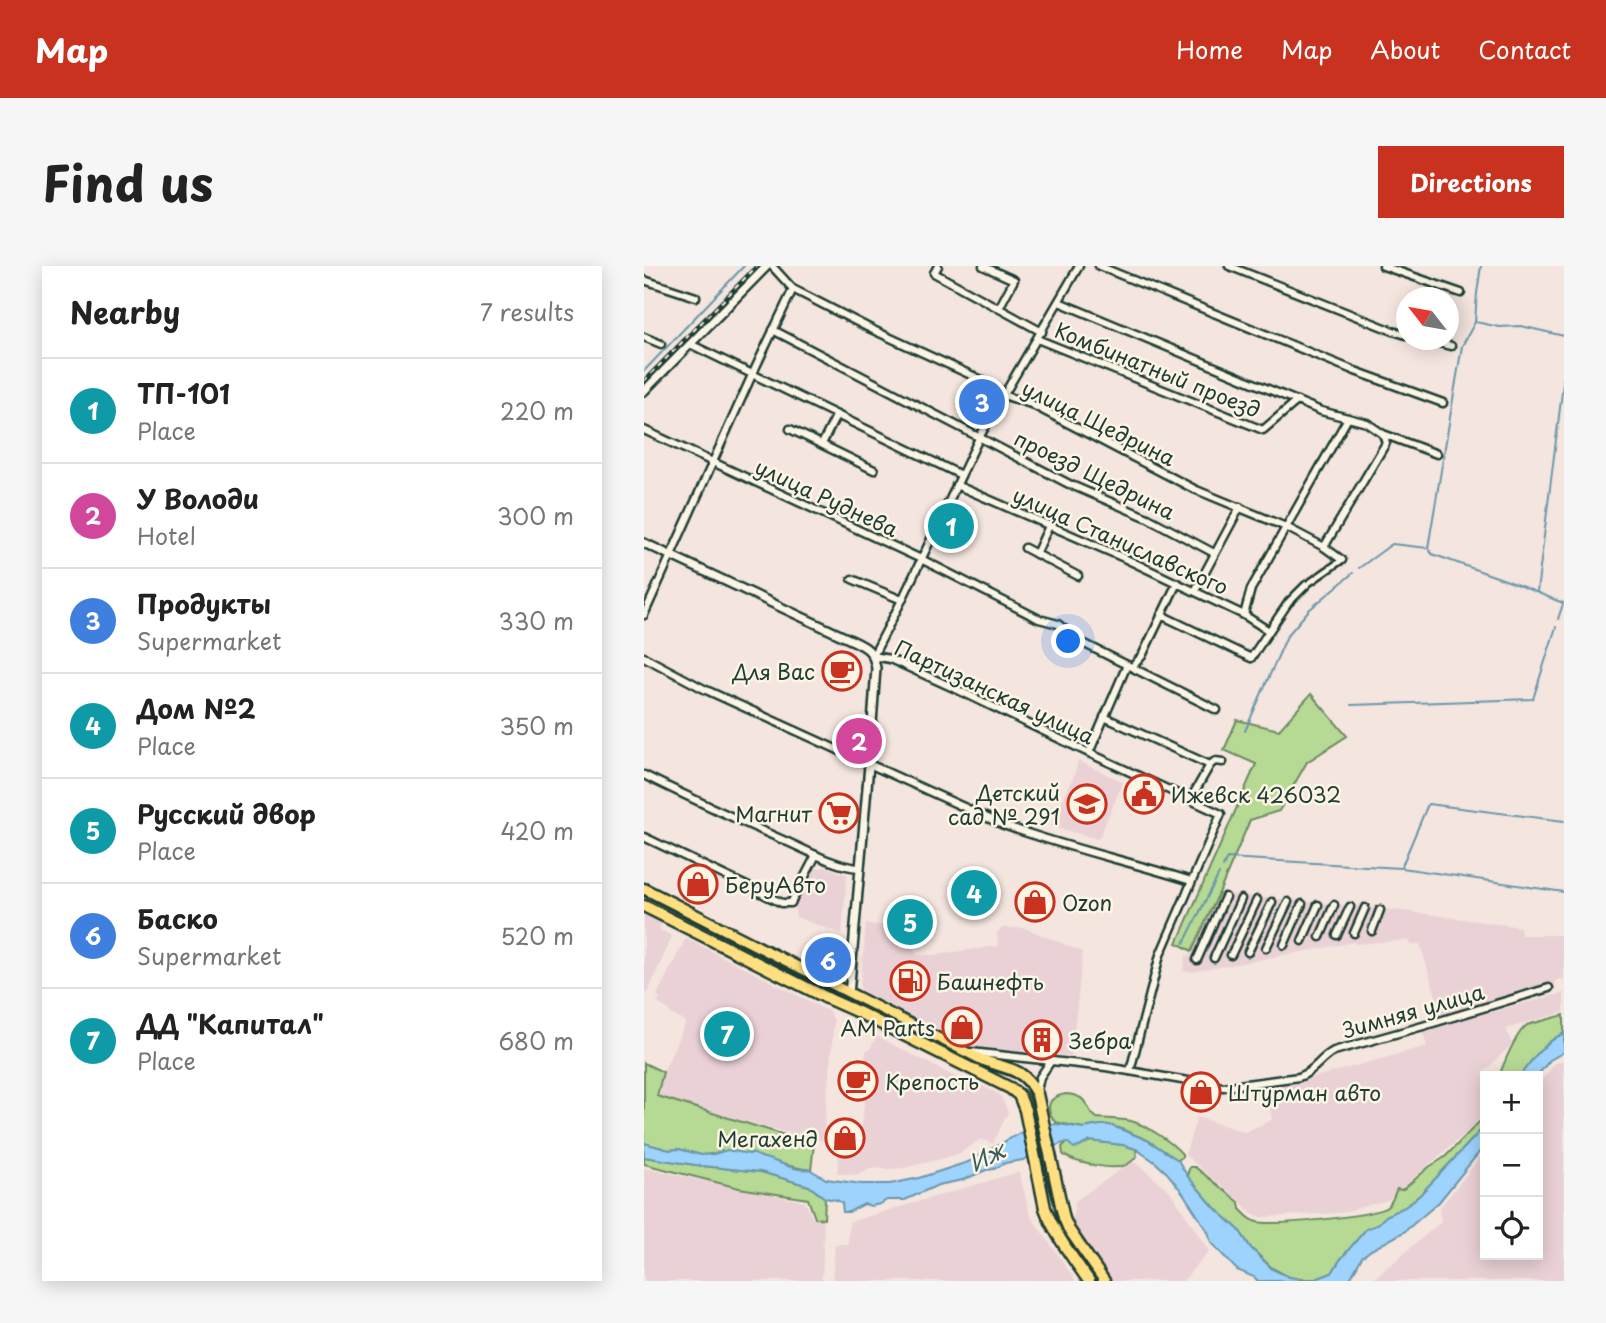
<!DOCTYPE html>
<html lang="en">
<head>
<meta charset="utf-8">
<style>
	body { margin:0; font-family:"Playpen Sans",sans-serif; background:#f6f6f6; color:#222 }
	.controls { position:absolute; right:21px; bottom:21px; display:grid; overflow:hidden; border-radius:0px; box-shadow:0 4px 18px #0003 }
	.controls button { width:63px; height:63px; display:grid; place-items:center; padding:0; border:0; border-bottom:2px solid #e0e0e0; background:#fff; color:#222; font:35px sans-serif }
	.compass { position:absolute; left:752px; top:21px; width:63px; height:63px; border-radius:50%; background:#fff; box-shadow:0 4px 18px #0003; rotate:301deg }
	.you { position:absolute; left:425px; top:376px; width:24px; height:24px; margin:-18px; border:5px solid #fff; border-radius:50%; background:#1a73e8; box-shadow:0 0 0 10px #1a73e833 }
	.badge { display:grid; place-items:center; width:46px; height:46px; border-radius:50%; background:#c8321e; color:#fff; font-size:23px; font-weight:700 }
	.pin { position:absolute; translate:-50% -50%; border:4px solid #fff; box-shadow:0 2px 7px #0006 }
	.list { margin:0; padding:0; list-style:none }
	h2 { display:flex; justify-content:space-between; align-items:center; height:91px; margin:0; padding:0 28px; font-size:30px }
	h2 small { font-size:23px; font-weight:400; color:#767676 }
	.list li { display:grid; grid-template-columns:46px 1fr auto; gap:21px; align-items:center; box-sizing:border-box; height:105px; padding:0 28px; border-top:2px solid #e0e0e0 }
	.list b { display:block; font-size:26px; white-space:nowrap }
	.list p { margin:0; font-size:23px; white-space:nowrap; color:#767676 }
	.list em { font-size:23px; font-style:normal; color:#767676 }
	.icon { flex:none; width:38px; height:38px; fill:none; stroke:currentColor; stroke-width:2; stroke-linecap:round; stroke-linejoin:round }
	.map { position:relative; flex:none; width:920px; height:1015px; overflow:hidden; border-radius:0px }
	header { display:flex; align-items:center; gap:42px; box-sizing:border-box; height:98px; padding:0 35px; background:#c8321e; color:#fff }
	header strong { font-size:33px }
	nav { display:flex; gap:38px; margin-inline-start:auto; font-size:24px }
	.intro { display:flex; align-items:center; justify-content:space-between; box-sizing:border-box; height:168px; padding:0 42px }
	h1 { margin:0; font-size:49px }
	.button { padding:18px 32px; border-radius:0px; background:#c8321e; color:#fff; font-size:24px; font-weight:700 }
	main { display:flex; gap:42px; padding:0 42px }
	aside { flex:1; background:#fff; border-radius:0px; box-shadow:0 4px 18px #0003 }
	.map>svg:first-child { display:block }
</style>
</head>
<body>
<header>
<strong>Map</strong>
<nav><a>Home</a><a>Map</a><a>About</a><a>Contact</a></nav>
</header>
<div class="intro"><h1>Find us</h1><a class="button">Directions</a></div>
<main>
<aside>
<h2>Nearby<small>7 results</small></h2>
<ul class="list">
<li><span class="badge" style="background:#0f9aa8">1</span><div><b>ТП-101</b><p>Place</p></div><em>220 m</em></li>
<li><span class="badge" style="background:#d1479c">2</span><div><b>У Володи</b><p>Hotel</p></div><em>300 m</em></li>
<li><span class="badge" style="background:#3f7fe0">3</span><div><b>Продукты</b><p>Supermarket</p></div><em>330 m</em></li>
<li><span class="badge" style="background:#0f9aa8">4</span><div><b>Дом №2</b><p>Place</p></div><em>350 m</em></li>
<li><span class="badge" style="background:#0f9aa8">5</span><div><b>Русский двор</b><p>Place</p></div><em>420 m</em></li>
<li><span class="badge" style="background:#3f7fe0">6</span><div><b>Баско</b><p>Supermarket</p></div><em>520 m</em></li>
<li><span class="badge" style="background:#0f9aa8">7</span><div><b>ДД &quot;Капитал&quot;</b><p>Place</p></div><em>680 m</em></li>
</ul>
</aside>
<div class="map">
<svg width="920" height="1015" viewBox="0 0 920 1015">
	<rect width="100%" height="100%" fill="#f4e5de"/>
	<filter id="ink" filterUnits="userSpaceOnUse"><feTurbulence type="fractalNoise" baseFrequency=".0143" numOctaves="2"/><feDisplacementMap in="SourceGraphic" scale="14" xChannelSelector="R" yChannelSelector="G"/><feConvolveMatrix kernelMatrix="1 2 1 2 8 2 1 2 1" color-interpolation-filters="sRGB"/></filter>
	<g filter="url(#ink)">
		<g fill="#ead1d6">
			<path d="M434,495L479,516L455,572L453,573L407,560L431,507Z"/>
			<path d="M183,601L203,609L198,668L152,651L150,639L169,603Z"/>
			<path d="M575,627L761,645L876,661L877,669H920V713L912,714V718L798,750L776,678L767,679L765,674L711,678V676L571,702L547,706L539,705L542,689L545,690Z"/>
			<path d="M0,648L17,656L16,664L28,670L4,726H0Z"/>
			<path d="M222,658L258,661L273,689H289L354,680L353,667L358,662H381L439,686L427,790L331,782L216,724Z"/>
			<path d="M42,672L186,746L190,755L179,874H169L13,830L19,806L42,756L27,748L24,743L13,737L16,732L13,729Z"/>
			<path d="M920,727V746L862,763L868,778L838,808L841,810V844L830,860L744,934L696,947L618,951L608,948L595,934L541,889L553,851L601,866L628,854L623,822L686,807L783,780L778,764Z"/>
			<path d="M232,770L321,816L325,813L356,829L364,846L349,878L337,873L316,887L301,892L260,902L246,903L227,902L211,909L193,907L197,877L217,879L218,870H216L224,805L220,804L222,785L227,782Z"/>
			<path d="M920,795V1015H727L797,956L795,943L841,885V989H894V819L911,797Z"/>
			<path d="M489,895L526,925L565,985L539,1015H465L427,961L431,935Z"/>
			<path d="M0,902L161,936L169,953L180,955L178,1015H0Z"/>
			<path d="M375,906L386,949L432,1015H188L191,978H204L205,956Z"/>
		</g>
		<g fill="#b6d993" stroke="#6a8b64" stroke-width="2">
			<path d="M667,428L703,470L663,496L635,545L606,554L575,627L548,685L533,677L612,498L580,484L593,454L635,464Z"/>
			<path d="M920,749V767C900,777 888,793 876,810H855C860,797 872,767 883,759Z"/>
			<path d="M0,797L19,806L13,830L170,878L167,904C148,901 126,897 108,887L105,888L78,885L70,888L57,889L35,883L25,884L0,877Z"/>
			<path d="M422,828C447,830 439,842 453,852C464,853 477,853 487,855C502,859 528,876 538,888V891L534,894L503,874L475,862L457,859L439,862L411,856C400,841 404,831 422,828Z"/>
			<path d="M841,850V860L839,862L776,929L761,941L742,950L733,959L722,963L696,994L688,1007L672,1013H655L645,1011L628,1002L607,982L595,964L571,942L544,911V906L546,901H551L595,936L596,943C601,948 607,955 613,956C631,960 730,950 743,941C748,937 750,929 753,923L757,924L761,922L785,901L801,891Z"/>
			<path d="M446,875L479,879L492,883L493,890C489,895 485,898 479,900C467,904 428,897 419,888L418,881L423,876L431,881H435Z"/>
			<path d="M0,891L58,900L117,906L165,920L181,932L180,953L171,952L164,933L95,922L0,898Z"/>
		</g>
		<g fill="#9dd3fc" stroke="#6b97ac" stroke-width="2">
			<path d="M920,767V786L906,794L893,810H876C888,793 900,777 920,767Z"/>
			<path d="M414,858L439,862L457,859H466L503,874L534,894L544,911L571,942L595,964L607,982L628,1003L645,1011L663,1014L672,1013L688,1007L696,994L722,963L733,959L742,950L761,941L776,929L841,860V879L795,936L760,966L727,984L718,991L705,1015H614L610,1011L593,1004L578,988L567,976L564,966L539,927L523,907L511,896L492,883L479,879L446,875L435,881L430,882L423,876L395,885L379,894L361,897L350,903L342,904L319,914L294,919L261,934H243L236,938L227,940L220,938L205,946H199L198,937L193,934L181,932L165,920L117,906L58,900L0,891V877L25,884L35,883L57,889L70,888L83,884L105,888L108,887C117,892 122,892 130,895C143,899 152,905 165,903L182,913L218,918H246L275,912L324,896L390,859Z"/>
		</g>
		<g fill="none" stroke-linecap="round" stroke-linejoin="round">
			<g stroke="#6b97ac" stroke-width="2">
				<path d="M832,56L855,61L877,60L920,70"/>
				<path d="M0,105L100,0"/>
				<path d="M784,282L818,80L831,56L833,27L837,0"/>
				<path d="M715,302L748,278L784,282L788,288L864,315L919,337"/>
				<path d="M893,326L920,110"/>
				<path d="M914,353L919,338"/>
				<path d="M707,439L889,433L912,361"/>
				<path d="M601,465L643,370L665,344L709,307"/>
				<path d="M579,601L583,592L757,602L784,538L920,555"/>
				<path d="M758,602L920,626"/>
				<path d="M540,677L575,608"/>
			</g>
			<g stroke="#1f3d34" stroke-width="10">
				<path id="pedestrian" d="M662,319L698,294"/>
			</g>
			<g stroke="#1f3d34" stroke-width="11">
				<g id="minor">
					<path d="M128,0L149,23L227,63L351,120L359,129L387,138L550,223L642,261L680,281L698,294"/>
					<path d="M294,0L290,7L398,66"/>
					<path d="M339,0L370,14L355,42"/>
					<path d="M435,0L336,170L258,334L229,390L246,393L314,424L445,487L577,548L516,689L486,805"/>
					<path d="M455,0L711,105L799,137"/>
					<path d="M585,0L749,65L762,69"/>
					<path d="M739,0L817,27"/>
					<path d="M0,14L52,31"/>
					<path d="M415,36L677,145L723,157L739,168L793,188"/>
					<path d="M129,64L425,218L504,252L570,287"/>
					<path d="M0,71L17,78"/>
					<path d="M393,73L619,164L653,135"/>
					<path d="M782,74L807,80"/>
					<path d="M46,78L317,209"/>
					<path d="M146,163L230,204"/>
					<path d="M0,164L277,293L395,353L414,358L435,375L573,444"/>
					<path d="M178,178L192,150"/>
					<path d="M312,219L480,292L600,349L625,365"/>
					<path d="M680,281L742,177L739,168"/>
					<path d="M381,282L434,310"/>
					<path d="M392,288L405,260"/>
					<path d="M208,313L258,334"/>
					<path d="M551,325L596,241"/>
					<path d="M0,349L108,109L149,23"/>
					<path d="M517,349L607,392L644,337L662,319"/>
					<path d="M600,349L607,323L704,152"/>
					<path d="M0,391L60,423L357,558C419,581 484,595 547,615"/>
					<path d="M489,400L498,390L533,317"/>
					<path d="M460,451L566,499"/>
					<path d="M445,487L483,399"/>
					<path d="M0,509C46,532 92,553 139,574C163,584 189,600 215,602"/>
					<path d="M546,534L566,499L571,495L579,496"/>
					<path d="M0,571L138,637H147L172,589"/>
					<path d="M728,665L736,644"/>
					<path d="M710,667L721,642"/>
					<path d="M693,669L706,641"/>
					<path d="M676,671L690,639"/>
					<path d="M658,675L674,639"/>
					<path d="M640,679L658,638"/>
					<path d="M622,682L644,636"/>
					<path d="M604,686L628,636"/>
					<path d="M587,689L613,634"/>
					<path d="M570,692L597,633"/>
					<path d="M553,694L581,631"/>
					<path d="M327,786L462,801L579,821L655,811C670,806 676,792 690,785L779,760L905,722"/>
					<path d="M393,825L396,811L407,795"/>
				</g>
			</g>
			<g stroke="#1f3d34" stroke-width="12">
				<g id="tertiary">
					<path d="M0,125L123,0"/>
					<path d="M0,277L205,373C222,381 229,383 232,402L225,499L205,729"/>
				</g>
			</g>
			<g stroke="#1f3d34" stroke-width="15">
				<g id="primary">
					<path d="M0,623L318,785C328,790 338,795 349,798C371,804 381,806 393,828L420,953L425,964L460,1015"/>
					<path d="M0,640L187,734L214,746L366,822L375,829L381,844L401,942C411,969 429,992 445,1015"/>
				</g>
			</g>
			<use href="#pedestrian" stroke="#fcf5e5" stroke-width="4.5"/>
			<use href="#minor" stroke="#fcf5e5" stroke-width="6"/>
			<use href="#tertiary" stroke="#fcf5e5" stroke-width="7"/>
			<use href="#primary" stroke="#ffdf80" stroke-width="10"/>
			<path stroke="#1f3d34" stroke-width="2" d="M0,629L336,799L366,809L375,814L381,820L389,842L402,909L414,953L419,965L454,1015"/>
			<g stroke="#1f3d34" stroke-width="4.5">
				<path id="rail" d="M0,115L113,0"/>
			</g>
			<use href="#rail" stroke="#fcf5e5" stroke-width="2" stroke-dasharray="5" stroke-linecap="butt"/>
		</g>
	</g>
	<defs>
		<g id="cafe-ring" transform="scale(2.0125)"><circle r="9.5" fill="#fcf5e5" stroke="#c8321e" stroke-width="1.5"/><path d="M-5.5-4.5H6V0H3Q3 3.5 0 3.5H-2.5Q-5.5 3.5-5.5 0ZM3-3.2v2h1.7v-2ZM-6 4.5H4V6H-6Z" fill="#c8321e"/></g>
		<g id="civic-ring" transform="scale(2.0125)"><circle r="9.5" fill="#fcf5e5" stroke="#c8321e" stroke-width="1.5"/><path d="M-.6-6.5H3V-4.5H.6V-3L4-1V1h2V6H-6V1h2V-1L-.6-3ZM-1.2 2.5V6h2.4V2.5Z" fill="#c8321e"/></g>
		<g id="school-ring" transform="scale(2.0125)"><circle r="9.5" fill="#fcf5e5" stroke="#c8321e" stroke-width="1.5"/><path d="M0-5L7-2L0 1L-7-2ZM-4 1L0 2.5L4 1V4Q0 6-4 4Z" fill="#c8321e"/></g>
		<g id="supermarket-ring" transform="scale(2.0125)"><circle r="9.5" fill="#fcf5e5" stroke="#c8321e" stroke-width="1.5"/><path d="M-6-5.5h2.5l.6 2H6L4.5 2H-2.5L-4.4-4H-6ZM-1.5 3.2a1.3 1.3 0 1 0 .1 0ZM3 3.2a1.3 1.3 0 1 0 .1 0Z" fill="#c8321e"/></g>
		<g id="shop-ring" transform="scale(2.0125)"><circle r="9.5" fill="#fcf5e5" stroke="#c8321e" stroke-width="1.5"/><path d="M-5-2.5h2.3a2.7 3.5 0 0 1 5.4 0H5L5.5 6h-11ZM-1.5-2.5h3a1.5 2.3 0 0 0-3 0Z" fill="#c8321e"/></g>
		<g id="fuel-ring" transform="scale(2.0125)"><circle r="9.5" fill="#fcf5e5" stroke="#c8321e" stroke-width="1.5"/><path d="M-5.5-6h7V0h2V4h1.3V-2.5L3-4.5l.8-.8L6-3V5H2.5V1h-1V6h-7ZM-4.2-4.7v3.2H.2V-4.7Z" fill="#c8321e"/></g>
		<g id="building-ring" transform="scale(2.0125)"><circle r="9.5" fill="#fcf5e5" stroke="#c8321e" stroke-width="1.5"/><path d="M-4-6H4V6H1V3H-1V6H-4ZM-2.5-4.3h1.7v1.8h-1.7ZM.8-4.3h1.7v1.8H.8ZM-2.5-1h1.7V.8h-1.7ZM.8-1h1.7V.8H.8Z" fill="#c8321e"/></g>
	</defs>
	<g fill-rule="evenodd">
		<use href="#cafe-ring" x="198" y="405"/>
		<use href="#civic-ring" x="500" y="528"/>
		<use href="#school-ring" x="443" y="538"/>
		<use href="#supermarket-ring" x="195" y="547"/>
		<use href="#shop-ring" x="54" y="618"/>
		<use href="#shop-ring" x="391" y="636"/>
		<use href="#fuel-ring" x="266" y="715"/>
		<use href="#shop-ring" x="318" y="761"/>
		<use href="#building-ring" x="398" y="774"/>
		<use href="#cafe-ring" x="214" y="815"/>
		<use href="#shop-ring" x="557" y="826"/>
		<use href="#shop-ring" x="201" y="872"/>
	</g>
	<g text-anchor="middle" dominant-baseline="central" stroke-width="5" stroke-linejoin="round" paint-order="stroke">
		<g font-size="21" fill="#1f3d34" stroke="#fcf5e5">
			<text transform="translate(514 103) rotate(22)">Комбинатный проезд</text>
			<text transform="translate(455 156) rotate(26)">улица Щедрина</text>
			<text transform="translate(451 208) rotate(26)">проезд Щедрина</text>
			<text transform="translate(183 231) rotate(25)">улица Руднева</text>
			<text transform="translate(477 274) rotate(24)">улица Станиславского</text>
			<text transform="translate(351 425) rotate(25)">Партизанская улица</text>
			<text transform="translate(769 744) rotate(-16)">Зимняя улица</text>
		</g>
		<g font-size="21" fill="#1f3d34" stroke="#fcf5e5" text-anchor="start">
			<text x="171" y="405" text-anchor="end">Для Вас</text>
			<text x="416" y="526" text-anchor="end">Детский<tspan x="416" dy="24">сад № 291</tspan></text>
			<text x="527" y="528">Ижевск 426032</text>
			<text x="168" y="547" text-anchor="end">Магнит</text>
			<text x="81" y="618">БеруАвто</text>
			<text x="418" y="636">Ozon</text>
			<text x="293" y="715">Башнефть</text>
			<text x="291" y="761" text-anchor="end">AM Parts</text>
			<text x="425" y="774">Зебра</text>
			<text x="241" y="815">Крепость</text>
			<text x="584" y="826">Штурман авто</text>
			<text x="174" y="872" text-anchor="end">Мегахенд</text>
		</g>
		<g font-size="23" font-style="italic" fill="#385b5c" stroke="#fcf5e5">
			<text transform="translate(342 890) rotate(-27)">Иж</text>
		</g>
	</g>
</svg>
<div class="controls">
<button>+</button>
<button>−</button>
<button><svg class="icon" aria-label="locate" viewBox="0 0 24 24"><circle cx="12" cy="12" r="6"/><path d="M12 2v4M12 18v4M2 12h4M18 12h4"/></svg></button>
</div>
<svg class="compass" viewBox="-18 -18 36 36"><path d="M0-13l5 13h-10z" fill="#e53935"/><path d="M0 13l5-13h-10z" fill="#767676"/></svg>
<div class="you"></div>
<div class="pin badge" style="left:307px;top:260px;background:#0f9aa8">1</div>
<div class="pin badge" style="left:215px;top:475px;background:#d1479c">2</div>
<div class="pin badge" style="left:338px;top:136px;background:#3f7fe0">3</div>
<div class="pin badge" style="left:330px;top:627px;background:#0f9aa8">4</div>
<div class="pin badge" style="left:266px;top:656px;background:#0f9aa8">5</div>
<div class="pin badge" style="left:184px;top:694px;background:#3f7fe0">6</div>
<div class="pin badge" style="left:83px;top:768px;background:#0f9aa8">7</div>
</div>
</main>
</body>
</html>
